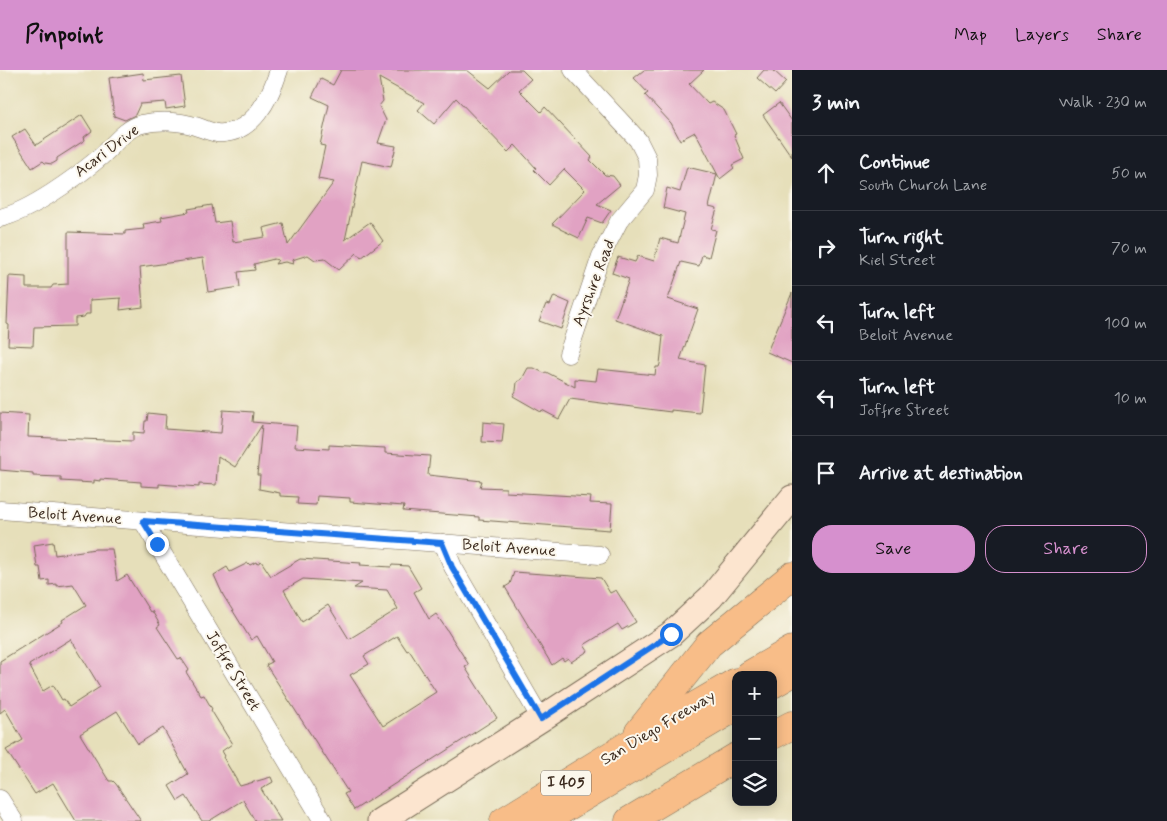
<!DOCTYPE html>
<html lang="en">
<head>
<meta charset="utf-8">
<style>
	body { margin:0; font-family:Mynerve,sans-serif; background:#20242c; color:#f1f3f6 }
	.controls { position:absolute; right:15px; bottom:15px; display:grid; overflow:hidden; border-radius:10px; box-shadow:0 2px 12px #0003 }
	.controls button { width:45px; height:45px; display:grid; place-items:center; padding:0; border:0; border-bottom:1px solid #363941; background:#171b24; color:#f1f3f6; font:25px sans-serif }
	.stop { position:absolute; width:15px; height:15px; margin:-11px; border:4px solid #1a73e8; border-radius:50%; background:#fff }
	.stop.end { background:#1a73e8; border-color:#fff; box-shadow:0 1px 5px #0008 }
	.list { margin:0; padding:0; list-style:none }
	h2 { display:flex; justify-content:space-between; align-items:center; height:65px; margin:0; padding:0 20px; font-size:21px }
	h2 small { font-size:16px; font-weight:400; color:#9ea1a6 }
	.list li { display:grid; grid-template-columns:32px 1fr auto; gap:15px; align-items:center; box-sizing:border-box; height:75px; padding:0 20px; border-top:1px solid #363941 }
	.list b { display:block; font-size:19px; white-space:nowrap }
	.list p { margin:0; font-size:16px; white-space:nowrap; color:#9ea1a6 }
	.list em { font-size:16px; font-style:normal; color:#9ea1a6 }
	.actions { display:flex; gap:10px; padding:15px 20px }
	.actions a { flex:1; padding:11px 0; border:1px solid #d690ce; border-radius:20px; text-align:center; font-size:18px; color:#d690ce }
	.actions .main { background:#d690ce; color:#111 }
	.icon { flex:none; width:28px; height:28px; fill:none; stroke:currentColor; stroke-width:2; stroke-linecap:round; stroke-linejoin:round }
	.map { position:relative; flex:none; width:792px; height:751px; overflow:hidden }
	header { display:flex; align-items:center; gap:30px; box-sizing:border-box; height:70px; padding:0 25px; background:#d690ce; color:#111 }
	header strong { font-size:24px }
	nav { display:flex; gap:28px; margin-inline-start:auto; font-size:18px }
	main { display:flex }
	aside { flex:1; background:#171b24 }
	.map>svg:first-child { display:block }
</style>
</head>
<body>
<header>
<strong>Pinpoint</strong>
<nav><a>Map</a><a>Layers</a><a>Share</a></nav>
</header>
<main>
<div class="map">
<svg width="792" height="751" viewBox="0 0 792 751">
	<rect width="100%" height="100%" fill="#fbf7ec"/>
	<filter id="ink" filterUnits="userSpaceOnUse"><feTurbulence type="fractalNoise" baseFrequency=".02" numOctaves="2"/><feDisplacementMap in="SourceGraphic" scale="10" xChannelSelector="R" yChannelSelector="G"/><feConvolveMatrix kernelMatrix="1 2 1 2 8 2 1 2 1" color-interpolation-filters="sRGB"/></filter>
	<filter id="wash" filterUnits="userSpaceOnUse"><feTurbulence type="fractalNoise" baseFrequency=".0096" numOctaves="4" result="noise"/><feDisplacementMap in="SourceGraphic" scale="20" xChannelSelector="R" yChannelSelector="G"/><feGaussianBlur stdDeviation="1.12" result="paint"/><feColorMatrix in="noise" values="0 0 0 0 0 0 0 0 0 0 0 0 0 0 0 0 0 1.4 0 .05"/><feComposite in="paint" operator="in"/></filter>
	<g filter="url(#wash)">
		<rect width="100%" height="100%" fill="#e6dfba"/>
		<g id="blocks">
			<g fill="#e1a2c3" fill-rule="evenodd">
				<path d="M341,0H467L490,18L509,0H522L531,9L519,20L541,42L545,37L592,87L590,90L605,105L613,106L620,115L597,134L611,140L602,153L588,148L579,168L560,159V158L552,154L585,120L564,99L549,115L534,100L536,98L515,75L508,82L456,28L434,54L418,40L424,33L379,8L383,31L379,36L386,50L378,73L396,76L391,97L362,91L345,170L370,152L383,171L361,188L357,183L339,200L325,189L315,190L308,185L292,190L293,194L285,192L275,194L278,190L274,189L254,194L255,200L238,202L240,217L208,222L203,188L140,197L143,237L120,240L121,228L90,230V244H86L84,247L75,248V256L34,257L33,276L8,275L9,255L7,254L9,206L26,207V218H51L53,215L68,214V162L125,164V161L144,159L143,154L162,151L161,147L189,142L188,139L212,135L215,153L230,151L233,172L265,167L263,158L283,153L288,175L334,112L318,109L325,76L320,75L329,35L312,27L321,9L333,15Z"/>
				<path d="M644,0H704L689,14L708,34L712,32L724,40L736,64L734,65L744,89L732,95L734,98L720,109L695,62L680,70L671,53L645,25L648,23L634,8Z"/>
				<path d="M764,0H773L786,12L775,24L757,8Z"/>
				<path d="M143,3L144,10L181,6L185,36L166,39L165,32L140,34L135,45L125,50L114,46L109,8Z"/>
				<path d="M779,33L792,51V87L763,45Z"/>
				<path d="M82,45L92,61L84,67L85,70L57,88V91L52,94L45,93L43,91L32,98L12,67L25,59L36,75Z"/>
				<path d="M687,97L717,104L709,137L717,139L711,159L716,160L709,187L702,185L699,196L681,192L668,229L698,239L680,290L705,295L700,343L671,340V342L570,329L559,349L542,340L541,342L513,326L516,321L517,312L522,309L528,298H534L544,303L546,302L575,317V309L596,311L598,299L655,305L656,297H659L660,294L663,266L615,249L629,209L612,203L618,187L635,192L638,186L654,191L660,168L678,173L685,144L663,138L667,118L680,122Z"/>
				<path d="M792,223V293L767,282Z"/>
				<path d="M554,226L570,233L561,259L539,251L546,234L550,235Z"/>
				<path d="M223,340L253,342L252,352L297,356L295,377L329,379V375L385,378V383L430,386L428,405L482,411L480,417L506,418V422L591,427L590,433L612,434L610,460L479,450V447L403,441L404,436L350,432V428L317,426L316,435L297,434L298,427L280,426V423L259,419L260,405H257L262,355L235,397L218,386L216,415L199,414V417L159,414V417L141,416V412L100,409V411L94,410V413L61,411V407L33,406V403L0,400V343L29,345L28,367L133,371V362L144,363L145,351H147L148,343L166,345L165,359L221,363Z"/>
				<path d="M483,352L504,354L502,373L482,372Z"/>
				<path d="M53,472L55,485L95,479H112L117,511L127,505L150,542L152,541L160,555L157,557L178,589L181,588L189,600L186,602L201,626L204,625L212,639L211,640L232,674L222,681L225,686L223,687L240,716L271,707L273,712L261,719L281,751H255L243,730L209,751H202L186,726L178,731L169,716L188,704L163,658L138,674L117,641L80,664L109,711H113L116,714L141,751H76L53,713L35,724L6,680L23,670L5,639L0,643V591L63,552L62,550L86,535L73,514L57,516V514L49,515V510L42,511L40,497H37L34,475ZM71,569L100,617L69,637L64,629L62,630L53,615L43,621L29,595Z"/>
				<path d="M300,489L361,493L360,495L391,497L392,495L408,496L421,518L414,522L429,549L436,544L447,560L469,595L465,597L497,648L354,740L344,724L348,722L266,595L272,592L257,566L251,570L223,525L214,505L227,497L230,502L248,493L250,495L256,492L257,494L261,491L271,506ZM303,509L362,513L354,518L387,520L398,539L349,569L328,535L302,552L284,520ZM397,566L407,581L409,580L436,622L383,656L350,605L369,594L364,586Z"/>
				<path d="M514,502L601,508L610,523L616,520L636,552L622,560L618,554L584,575L588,581L571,592L568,588L564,591L562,588L552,595L505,517L510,514Z"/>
			</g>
		</g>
	</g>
	<g filter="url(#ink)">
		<use href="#blocks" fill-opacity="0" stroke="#776955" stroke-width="1"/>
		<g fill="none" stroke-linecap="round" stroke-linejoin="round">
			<g stroke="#776955" stroke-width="19">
				<g id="street">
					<path d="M0,148C30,141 74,109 98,89C112,78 123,59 142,54C158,50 179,51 195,56C202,58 210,62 217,63C252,66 270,28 279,0"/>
					<path d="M568,284L601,186L619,151L645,120L648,105L647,88L638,70L573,0"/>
					<path d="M0,440L600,485"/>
					<path d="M143,451L323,751"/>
					<path d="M443,473L453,497L541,649"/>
					<path d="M0,729L14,751"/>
				</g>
			</g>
			<g stroke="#776955" stroke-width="27">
				<path id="secondary" d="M380,751L541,649L671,564L711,527L792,428"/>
			</g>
			<g stroke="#776955" stroke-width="29">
				<g id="highway">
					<path d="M749,605L792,580"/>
					<path d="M773,614L792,603"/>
					<path d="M638,663L709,574L792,506"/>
					<path d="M773,665L792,655"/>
					<path d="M504,751L628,675L736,612"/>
					<path d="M543,751L736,637"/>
					<path d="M629,751L736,687"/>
				</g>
			</g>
			<use href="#street" stroke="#fff" stroke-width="18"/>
			<use href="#secondary" stroke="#fce5cf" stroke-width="25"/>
			<use href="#highway" stroke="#f8bd88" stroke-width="28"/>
		</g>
	</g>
	<g fill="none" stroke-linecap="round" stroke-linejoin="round" filter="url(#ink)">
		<path stroke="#1a73e8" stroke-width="6" d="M157,474L143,451L442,473L452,497L541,649L671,564"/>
	</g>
	<g text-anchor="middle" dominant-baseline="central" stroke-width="4" stroke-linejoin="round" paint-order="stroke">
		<rect fill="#fbf7ec" stroke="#75685c" stroke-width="1" x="541" y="700.5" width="50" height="25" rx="4"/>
		<g font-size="15" font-weight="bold" fill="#3b2a1e">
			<text x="566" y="713">I 405</text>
		</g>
		<g font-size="16" fill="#3b2a1e" stroke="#fbf7ec">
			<text transform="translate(107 81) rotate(-37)">Acari Drive</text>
			<text transform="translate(594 213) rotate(-69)">Ayrshire Road</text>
			<text transform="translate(75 446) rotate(4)">Beloit Avenue</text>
			<text transform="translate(509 478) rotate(4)">Beloit Avenue</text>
			<text transform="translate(233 601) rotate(59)">Joffre Street</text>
			<text transform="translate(658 658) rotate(-31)">San Diego Freeway</text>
		</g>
	</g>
</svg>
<div class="controls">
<button>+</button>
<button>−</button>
<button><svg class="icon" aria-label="layers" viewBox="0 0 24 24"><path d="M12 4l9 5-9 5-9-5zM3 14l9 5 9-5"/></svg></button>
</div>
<div class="stop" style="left:671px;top:564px"></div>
<div class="stop end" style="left:157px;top:474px"></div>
</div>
<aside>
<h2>3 min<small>Walk · 230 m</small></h2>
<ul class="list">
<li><svg class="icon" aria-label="ahead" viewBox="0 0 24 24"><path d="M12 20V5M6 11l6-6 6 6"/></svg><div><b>Continue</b><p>South Church Lane</p></div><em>50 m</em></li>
<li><svg class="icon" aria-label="right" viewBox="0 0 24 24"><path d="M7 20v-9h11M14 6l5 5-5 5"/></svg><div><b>Turn right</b><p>Kiel Street</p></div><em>70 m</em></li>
<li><svg class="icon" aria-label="left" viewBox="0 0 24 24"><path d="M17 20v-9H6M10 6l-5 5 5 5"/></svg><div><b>Turn left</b><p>Beloit Avenue</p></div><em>100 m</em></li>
<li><svg class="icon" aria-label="left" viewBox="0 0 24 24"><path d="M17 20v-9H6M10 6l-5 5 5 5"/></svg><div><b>Turn left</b><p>Joffre Street</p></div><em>10 m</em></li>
<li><svg class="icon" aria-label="arrive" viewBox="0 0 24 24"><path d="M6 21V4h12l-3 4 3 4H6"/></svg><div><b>Arrive at destination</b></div></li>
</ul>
<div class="actions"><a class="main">Save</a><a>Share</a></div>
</aside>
</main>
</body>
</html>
